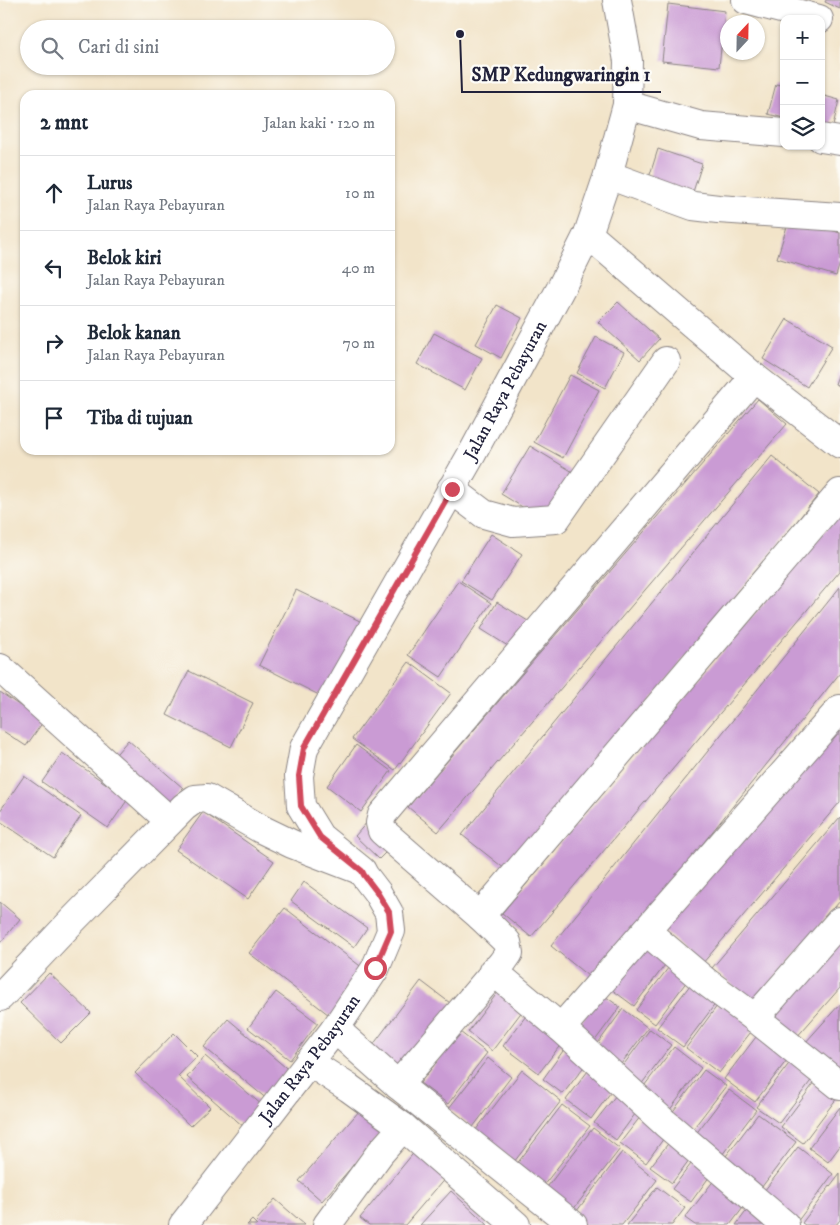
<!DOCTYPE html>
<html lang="id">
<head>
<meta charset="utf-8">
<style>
	body { margin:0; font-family:"IM FELL DW Pica",serif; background:#f6f6f7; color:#1f2937 }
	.controls { position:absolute; right:15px; top:15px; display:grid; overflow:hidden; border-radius:10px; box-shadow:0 1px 4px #0004 }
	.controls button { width:45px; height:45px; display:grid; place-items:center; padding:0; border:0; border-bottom:1px solid #e0e1e3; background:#fff; color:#1f2937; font:25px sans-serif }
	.compass { position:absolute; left:720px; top:15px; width:45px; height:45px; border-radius:50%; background:#fff; box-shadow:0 1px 4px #0004; rotate:22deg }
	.stop { position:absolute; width:15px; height:15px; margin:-11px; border:4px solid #d1495b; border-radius:50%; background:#fff }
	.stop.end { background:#d1495b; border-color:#fff; box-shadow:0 1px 5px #0008 }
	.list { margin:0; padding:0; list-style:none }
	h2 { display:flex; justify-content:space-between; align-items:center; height:65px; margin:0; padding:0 20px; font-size:21px }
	h2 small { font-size:16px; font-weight:400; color:#747a83 }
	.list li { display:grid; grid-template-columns:32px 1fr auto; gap:15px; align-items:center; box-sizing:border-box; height:75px; padding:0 20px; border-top:1px solid #e0e1e3 }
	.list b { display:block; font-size:19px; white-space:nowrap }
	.list p { margin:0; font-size:16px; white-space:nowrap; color:#747a83 }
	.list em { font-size:16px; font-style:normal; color:#747a83 }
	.icon { flex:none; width:28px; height:28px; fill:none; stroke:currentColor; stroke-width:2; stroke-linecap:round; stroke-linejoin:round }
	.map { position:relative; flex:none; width:840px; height:1225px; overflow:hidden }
	.search { position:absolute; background:#fff; box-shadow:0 1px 4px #0004; left:20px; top:20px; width:375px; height:55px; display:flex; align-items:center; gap:12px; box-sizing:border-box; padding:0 18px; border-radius:28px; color:#747a83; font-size:19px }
	.panel { position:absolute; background:#fff; box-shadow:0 1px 4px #0004; left:20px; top:90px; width:375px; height:365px; border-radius:15px }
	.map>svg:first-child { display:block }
</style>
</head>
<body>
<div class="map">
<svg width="840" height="1225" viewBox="0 0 840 1225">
	<rect width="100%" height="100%" fill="#fdfcf7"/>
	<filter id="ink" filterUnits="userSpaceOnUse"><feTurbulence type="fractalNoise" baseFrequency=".02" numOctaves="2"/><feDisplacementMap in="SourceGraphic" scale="10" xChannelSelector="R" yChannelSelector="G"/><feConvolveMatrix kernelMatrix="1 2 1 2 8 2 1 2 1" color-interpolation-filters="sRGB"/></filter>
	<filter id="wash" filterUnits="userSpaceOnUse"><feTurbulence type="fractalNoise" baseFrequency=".0096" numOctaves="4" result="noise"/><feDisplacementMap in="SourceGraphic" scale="20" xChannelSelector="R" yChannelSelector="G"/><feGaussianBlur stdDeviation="1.12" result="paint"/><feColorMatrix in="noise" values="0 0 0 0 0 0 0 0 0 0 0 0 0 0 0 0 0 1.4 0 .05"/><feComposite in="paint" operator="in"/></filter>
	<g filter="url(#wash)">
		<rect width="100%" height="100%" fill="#f2e4c9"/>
		<g id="blocks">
			<g fill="#ca9bd4">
				<path d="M826,0H840V9L825,2Z"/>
				<path d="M668,4L725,11L719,67L662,61Z"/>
				<path d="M776,84L784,86V118L768,114Z"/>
				<path d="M821,95L839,100L832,130L821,127Z"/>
				<path d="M658,149L702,164L692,195L648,181Z"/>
				<path d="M790,217L840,233V263L836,276L777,258Z"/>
				<path d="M618,302L659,339L640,360L598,322Z"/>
				<path d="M497,305L522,318L501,358L476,344Z"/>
				<path d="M787,319L832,346L807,387L763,359Z"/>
				<path d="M434,333L482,358L465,390L417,364Z"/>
				<path d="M596,337L624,352L605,388L577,373Z"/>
				<path d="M840,370V386L835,384Z"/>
				<path d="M570,375L599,390L563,458L534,442Z"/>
				<path d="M758,399L787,424L438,832L408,807Z"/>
				<path d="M530,446L573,472L544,520L501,494Z"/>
				<path d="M772,456L819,494L510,873L462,835Z"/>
				<path d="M840,513V571L531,937L502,913Z"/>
				<path d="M491,534L522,554L492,600L461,581Z"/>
				<path d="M458,581L491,603L441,677L408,655Z"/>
				<path d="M840,587V673L593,980L551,946Z"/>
				<path d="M296,590L364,623L327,699L259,665Z"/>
				<path d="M497,602L528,621L511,648L481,629Z"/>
				<path d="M409,662L451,693L395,770L352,739Z"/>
				<path d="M189,671L253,703L231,747L167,715Z"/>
				<path d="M0,692L43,722L26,746L0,729Z"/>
				<path d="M840,724V802L702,964L663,930Z"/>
				<path d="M128,740L183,788L168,806L112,759Z"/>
				<path d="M356,745L391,771L361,812L327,786Z"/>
				<path d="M62,753L128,799L108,828L42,782Z"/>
				<path d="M24,776L81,816L53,857L0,821V811Z"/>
				<path d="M203,812L274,861L248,899L176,850Z"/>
				<path d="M840,817V901L754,1003L712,968Z"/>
				<path d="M368,821L393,845L379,859L355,836Z"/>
				<path d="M304,882L367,928L354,947L291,901Z"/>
				<path d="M0,902L20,919L0,943Z"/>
				<path d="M285,908L368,972L333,1018L249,953Z"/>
				<path d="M840,935V988L795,1039L769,1016Z"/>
				<path d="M644,937L671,957L634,1006L607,986Z"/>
				<path d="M672,963L690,977L655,1024L636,1010Z"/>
				<path d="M49,973L91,1013L61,1043L20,1003Z"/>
				<path d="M694,980L719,999L683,1047L657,1028Z"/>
				<path d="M421,981L454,1006L403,1074L370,1049Z"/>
				<path d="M276,992L318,1023L290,1060L248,1028Z"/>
				<path d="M498,992L523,1010L492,1051L468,1032Z"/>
				<path d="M602,994L620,1007L591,1046L573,1032Z"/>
				<path d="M720,1002L754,1028L719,1073L686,1048Z"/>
				<path d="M840,1004V1074L805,1043Z"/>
				<path d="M623,1009L648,1028L618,1068L593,1050Z"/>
				<path d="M529,1012L565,1039L539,1073L503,1046Z"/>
				<path d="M228,1019L291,1072L268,1100L204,1047Z"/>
				<path d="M650,1029L671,1045L640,1086L619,1071Z"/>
				<path d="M460,1032L487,1053L448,1104L420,1083Z"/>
				<path d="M174,1033L197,1056L178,1076L210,1107L190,1126L135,1073Z"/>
				<path d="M759,1033L790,1056L755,1102L724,1079Z"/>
				<path d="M568,1044L589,1060L563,1094L543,1079Z"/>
				<path d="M674,1047L701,1068L669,1111L641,1090Z"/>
				<path d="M205,1056L263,1106L244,1127L187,1077Z"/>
				<path d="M488,1058L511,1077L473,1127L449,1108Z"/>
				<path d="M791,1061L813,1078L779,1123L756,1107Z"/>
				<path d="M591,1067L616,1085L591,1119L566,1100Z"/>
				<path d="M522,1070L561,1101L514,1162L475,1131Z"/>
				<path d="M704,1070L726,1086L692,1130L671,1114Z"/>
				<path d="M815,1082L837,1098L803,1143L781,1127Z"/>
				<path d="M620,1090L641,1106L616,1140L594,1123Z"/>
				<path d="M729,1090L756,1110L722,1155L695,1135Z"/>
				<path d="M562,1105L590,1126L543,1186L516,1165Z"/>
				<path d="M840,1107V1146L828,1162L809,1148Z"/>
				<path d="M360,1110L384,1130L322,1201L299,1181Z"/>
				<path d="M644,1112L669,1131L646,1163L620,1143Z"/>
				<path d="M758,1114L796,1142L761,1188L723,1160Z"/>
				<path d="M593,1128L620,1149L572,1211L544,1191Z"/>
				<path d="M674,1136L695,1152L672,1183L650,1167Z"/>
				<path d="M798,1147L833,1174L797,1222L761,1195Z"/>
				<path d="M416,1150L447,1176L405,1225H369L360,1218Z"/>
				<path d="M622,1152L657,1180L622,1225H584L573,1216Z"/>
				<path d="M697,1156L715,1169L691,1202L672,1189Z"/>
				<path d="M840,1173V1220L836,1225H805L802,1223Z"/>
				<path d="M718,1175L749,1200L730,1225H695L685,1218Z"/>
				<path d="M657,1187L685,1208L672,1225H627Z"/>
				<path d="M451,1191L488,1225H420Z"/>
				<path d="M275,1199L305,1225H261L256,1221Z"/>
				<path d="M751,1205L773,1225H736Z"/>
				<path d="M252,1220L257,1225H247Z"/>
			</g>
		</g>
	</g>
	<g filter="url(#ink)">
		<use href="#blocks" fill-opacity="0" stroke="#8a8382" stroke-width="1"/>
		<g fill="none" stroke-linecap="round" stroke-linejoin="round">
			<g stroke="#8a8382" stroke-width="30">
				<g id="minor">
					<path d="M746,0L819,19"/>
					<path d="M627,105L701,126L784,133"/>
					<path d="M821,138L840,141"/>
					<path d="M608,175L693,206L718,209L840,217"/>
					<path d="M588,234L754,377L840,444"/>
					<path d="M451,489L484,514L513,522L556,519L666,361"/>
					<path d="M0,668L170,821"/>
					<path d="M480,916L840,493"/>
					<path d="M646,931L705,981L755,1018L840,1086"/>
					<path d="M493,971L561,1028L665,1123L785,1225"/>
					<path d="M0,997L73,920L184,807L195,799L207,798L261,829L292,844L357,869"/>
					<path d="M755,1018L840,921"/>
					<path d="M561,1028L840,709"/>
					<path d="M335,1029L398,1085L573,1225"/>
					<path d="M309,1062L349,1088L403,1127L516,1225"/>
					<path d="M398,1085L502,963L509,953L507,942L480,916L382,831L380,823L382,815L754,377"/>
					<path d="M327,1225L380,1153L403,1127"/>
				</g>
			</g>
			<g stroke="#8a8382" stroke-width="30">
				<g id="secondary">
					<path id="s1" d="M183,1225L335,1029L375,969L391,931L389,913L377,892L364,875L362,871L320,837L301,806L299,776L304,748L473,452L562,286L588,234L608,175L627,105L628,61L617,0"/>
				</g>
			</g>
			<use href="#minor" stroke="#fff" stroke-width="28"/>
			<use href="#secondary" stroke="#fff" stroke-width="28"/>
		</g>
	</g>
	<g fill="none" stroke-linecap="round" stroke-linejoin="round" filter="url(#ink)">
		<path stroke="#d1495b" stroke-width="6" d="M375,968L391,931L389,912L377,892L364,875L362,871L320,837L301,806L299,776L304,748L452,489"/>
	</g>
	<g text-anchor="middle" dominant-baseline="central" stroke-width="4.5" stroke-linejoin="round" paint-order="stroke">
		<g font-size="18" fill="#22223b" stroke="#fdfcf7">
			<text stroke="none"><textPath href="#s1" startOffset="989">Jalan Raya Pebayuran</textPath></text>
			<text stroke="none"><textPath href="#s1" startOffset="209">Jalan Raya Pebayuran</textPath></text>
		</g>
	</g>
	<path fill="none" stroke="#22223b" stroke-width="2" d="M460 34L462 92H661"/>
	<circle fill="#22223b" stroke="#fdfcf7" stroke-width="2" cx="460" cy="34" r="5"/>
	<g font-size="19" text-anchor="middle" font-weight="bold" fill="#22223b" stroke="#fdfcf7" stroke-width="4.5" stroke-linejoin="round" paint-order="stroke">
		<text x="561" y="81">SMP Kedungwaringin 1</text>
	</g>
</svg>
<div class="controls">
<button>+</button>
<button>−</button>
<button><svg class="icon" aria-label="layers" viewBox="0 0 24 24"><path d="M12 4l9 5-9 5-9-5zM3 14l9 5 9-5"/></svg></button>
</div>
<svg class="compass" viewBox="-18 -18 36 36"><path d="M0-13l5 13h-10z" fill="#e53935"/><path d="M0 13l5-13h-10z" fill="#747a83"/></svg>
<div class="stop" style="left:375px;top:968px"></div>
<div class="stop end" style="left:452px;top:489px"></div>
<div class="search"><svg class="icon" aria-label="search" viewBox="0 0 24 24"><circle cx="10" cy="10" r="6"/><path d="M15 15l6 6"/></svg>Cari di sini</div>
<section class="panel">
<h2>2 mnt<small>Jalan kaki · 120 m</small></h2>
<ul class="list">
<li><svg class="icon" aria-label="ahead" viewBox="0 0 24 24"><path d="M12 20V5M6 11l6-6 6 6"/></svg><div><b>Lurus</b><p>Jalan Raya Pebayuran</p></div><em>10 m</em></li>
<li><svg class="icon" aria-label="left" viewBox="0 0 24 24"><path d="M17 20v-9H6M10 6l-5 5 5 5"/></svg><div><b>Belok kiri</b><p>Jalan Raya Pebayuran</p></div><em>40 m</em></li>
<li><svg class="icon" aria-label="right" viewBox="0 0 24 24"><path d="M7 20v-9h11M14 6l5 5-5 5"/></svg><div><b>Belok kanan</b><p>Jalan Raya Pebayuran</p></div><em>70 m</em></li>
<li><svg class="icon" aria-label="arrive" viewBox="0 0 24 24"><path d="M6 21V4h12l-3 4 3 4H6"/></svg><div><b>Tiba di tujuan</b></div></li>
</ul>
</section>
</div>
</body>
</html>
